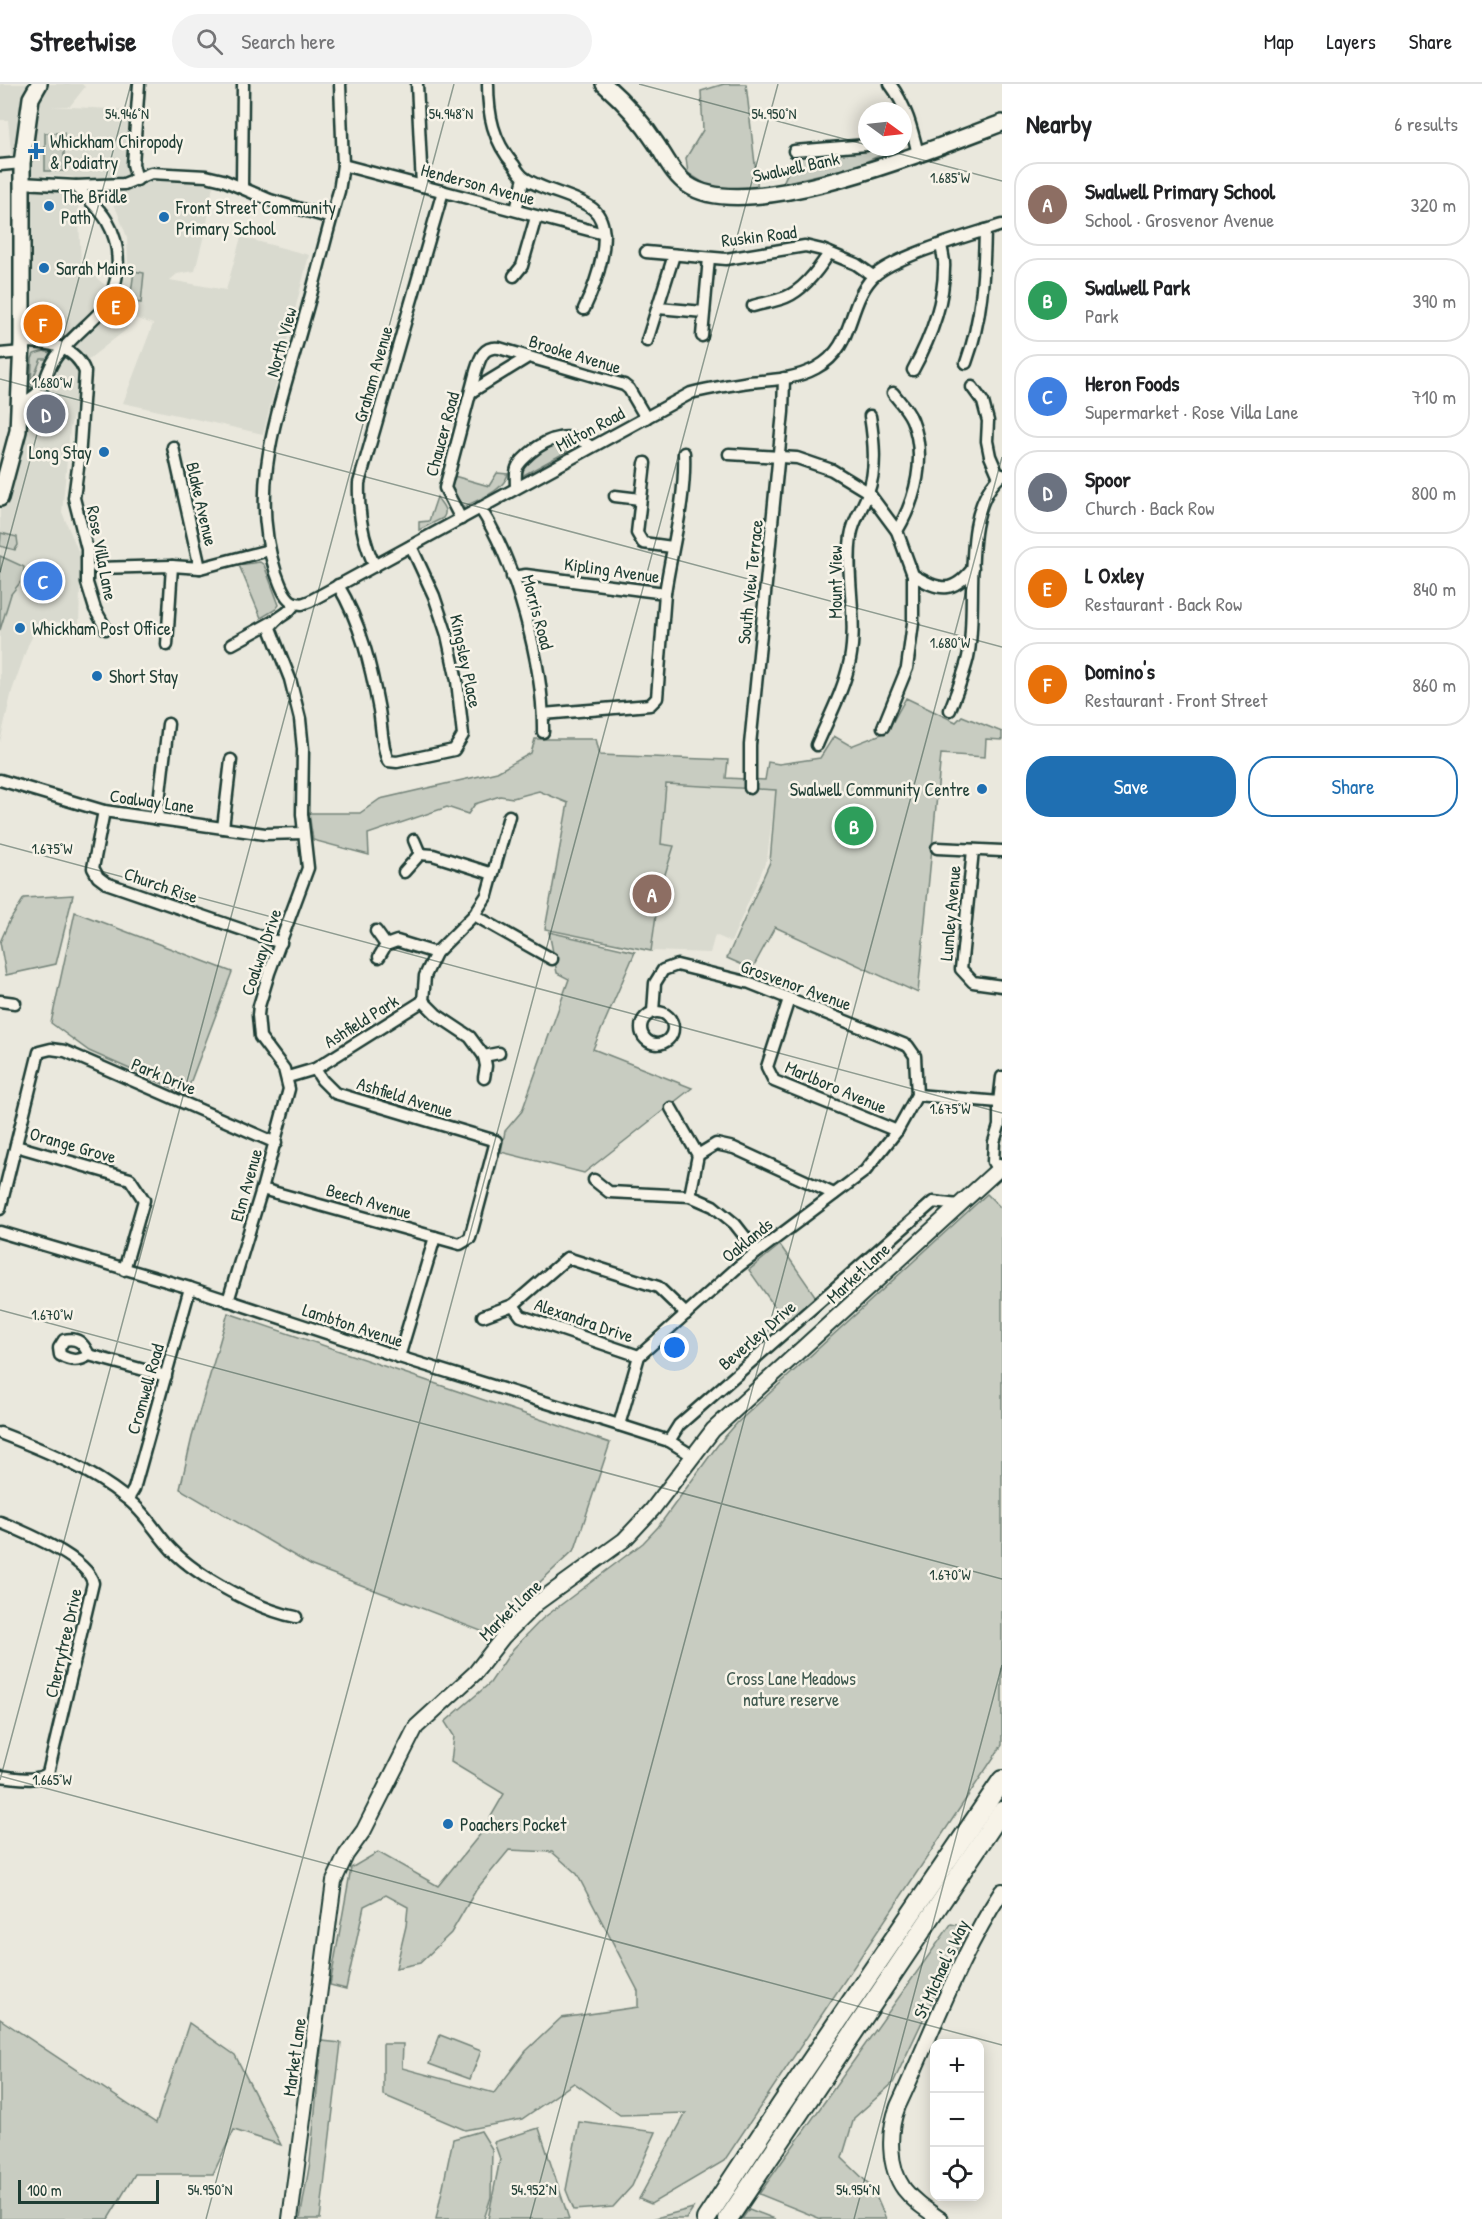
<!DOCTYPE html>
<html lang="en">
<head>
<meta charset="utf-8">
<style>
	body { margin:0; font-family:"Patrick Hand",sans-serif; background:#f2f2f2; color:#202124 }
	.controls { position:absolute; right:18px; bottom:18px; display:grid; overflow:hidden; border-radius:12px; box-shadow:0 3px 15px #0003 }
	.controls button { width:54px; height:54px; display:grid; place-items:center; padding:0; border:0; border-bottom:2px solid #e0e0e0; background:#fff; color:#202124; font:30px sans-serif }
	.compass { position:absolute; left:858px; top:18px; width:54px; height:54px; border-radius:50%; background:#fff; box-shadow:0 3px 15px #0003; rotate:105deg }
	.scale { position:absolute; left:18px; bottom:15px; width:141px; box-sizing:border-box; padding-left:6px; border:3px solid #1f3d34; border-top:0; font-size:16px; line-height:21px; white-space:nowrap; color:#1f3d34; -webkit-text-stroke:4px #f7f3e8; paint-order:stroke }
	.you { position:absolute; left:675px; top:1264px; width:21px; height:21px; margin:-15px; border:4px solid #fff; border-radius:50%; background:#1a73e8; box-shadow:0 0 0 9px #1a73e833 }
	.badge { display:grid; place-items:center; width:39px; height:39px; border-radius:50%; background:#1f6fb2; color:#fff; font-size:20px; font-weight:700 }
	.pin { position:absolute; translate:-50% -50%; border:3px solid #fff; box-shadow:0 2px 6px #0006 }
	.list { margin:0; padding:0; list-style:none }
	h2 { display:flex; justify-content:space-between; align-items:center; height:78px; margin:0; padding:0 24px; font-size:26px }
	h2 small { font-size:20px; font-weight:400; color:#757577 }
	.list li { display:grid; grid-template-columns:39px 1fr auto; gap:18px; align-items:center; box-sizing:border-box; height:84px; margin:0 12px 12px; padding:0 12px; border:2px solid #e0e0e0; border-radius:24px }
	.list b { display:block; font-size:22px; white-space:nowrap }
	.list p { margin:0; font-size:20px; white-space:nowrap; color:#757577 }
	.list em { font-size:20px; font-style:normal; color:#757577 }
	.actions { display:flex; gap:12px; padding:18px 24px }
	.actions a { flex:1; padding:14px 0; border:2px solid #1f6fb2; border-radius:24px; text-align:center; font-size:21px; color:#1f6fb2 }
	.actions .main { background:#1f6fb2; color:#fff }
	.icon { flex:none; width:33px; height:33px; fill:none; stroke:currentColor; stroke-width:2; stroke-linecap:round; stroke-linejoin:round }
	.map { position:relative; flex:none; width:1002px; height:2135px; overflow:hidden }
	header { display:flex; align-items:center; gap:36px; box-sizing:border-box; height:84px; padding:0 30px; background:#fff; border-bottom:2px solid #e0e0e0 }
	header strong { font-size:28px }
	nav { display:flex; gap:33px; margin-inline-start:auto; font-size:21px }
	.search { width:420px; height:54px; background:#f2f2f2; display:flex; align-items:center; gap:15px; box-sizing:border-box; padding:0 21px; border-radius:33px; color:#757577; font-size:22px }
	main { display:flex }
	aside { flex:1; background:#fff }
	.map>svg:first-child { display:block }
</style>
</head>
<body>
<header>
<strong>Streetwise</strong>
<div class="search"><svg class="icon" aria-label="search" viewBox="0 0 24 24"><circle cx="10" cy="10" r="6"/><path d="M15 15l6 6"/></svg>Search here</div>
<nav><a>Map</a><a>Layers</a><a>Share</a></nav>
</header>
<main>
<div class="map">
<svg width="1002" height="2135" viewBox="0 0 1002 2135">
	<rect width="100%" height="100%" fill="#eae8dd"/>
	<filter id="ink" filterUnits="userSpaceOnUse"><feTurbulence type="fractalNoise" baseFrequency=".0167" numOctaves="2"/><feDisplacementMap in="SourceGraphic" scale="12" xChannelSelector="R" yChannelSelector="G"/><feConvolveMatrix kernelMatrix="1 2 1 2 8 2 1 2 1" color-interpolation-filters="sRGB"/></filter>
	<g filter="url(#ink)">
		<g fill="#d9dacf" fill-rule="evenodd">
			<path d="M0,0H82L85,3L70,22H51L132,26L128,61L131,99L155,92L213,101L207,139L195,187L177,190L170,196L226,206L241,153L309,171L263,350L123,319L153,240L131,233L127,245L85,278L70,345L62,428L81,474L79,541L41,536L28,561L12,607L0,658V421L19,360L17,131L8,36H0ZM43,91L72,93L104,108L117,127L127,153L128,180L124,197L118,212L81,181L78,112L61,95L43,96Z"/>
			<path d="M611,695L776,706L767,775L731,858L715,851L710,869L651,867L545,845Z"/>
		</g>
		<g fill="#c8ccc1" stroke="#74847a" stroke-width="1.5">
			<path d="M724,0H746L758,107H716L688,89L686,74L703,46L701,7Z"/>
			<rect x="45" y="49" width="19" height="38"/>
			<path d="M876,63L897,64L856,82L783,99L792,79L806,70H826Z"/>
			<path d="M134,187L144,189L141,219L130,217Z"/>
			<path d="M44,267L50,269L47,275H41L32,297L37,299L34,306L31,304L32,275L34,270Z"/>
			<path d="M572,358L577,362L522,392L524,381L546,362Z"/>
			<path d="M497,389L508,390C503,408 478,415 464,423L451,406L454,392L489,402Z"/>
			<path d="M437,413C441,420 449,426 443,434L419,446V438L429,437Z"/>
			<path d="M1,449L17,453L18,461L15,466L0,462Z"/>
			<path d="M0,472L24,483L23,495L11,510L0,546Z"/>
			<path d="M260,478L264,481L279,521L276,525L261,534L239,481Z"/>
			<path d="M906,614L956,638L962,632L1002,648V656L986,655L985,673L941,670L918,909L775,843L752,885L727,874L770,778L776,706L666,700L661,760L674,762L659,809L651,867L545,845L568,719L539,707L513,714L500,712L475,720L468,730L447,723L368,750L369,771L313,756L309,729H360L380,715L497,688L531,669L535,655H596L600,671L728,676L726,694L765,696L768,678L779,680L820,674L834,652L851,662L887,648Z"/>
			<path d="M73,811L56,880L6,891L0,858L9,838L24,814Z"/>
			<path d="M75,828L232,888L186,1010L89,967L51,939Z"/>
			<path d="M549,848L635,868L593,965L692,1004L584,1089L501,1068L505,1047L522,1027L569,895L557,889Z"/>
			<path d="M987,1110L1002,1125V1661L724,2077L651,2120L639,2115L686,2029L620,2031L574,1999L522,2035L465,2046L383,2011V1960H403L402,1984L494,2009L526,1967L561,1934L638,1923V1907L577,1790L552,1768L509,1766L476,1806L451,1849L420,1879L396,1884L406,1842L408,1823L386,1811L364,1822L346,1905L330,1901L351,1784L378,1768L438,1802L482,1748L504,1710L451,1678L454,1652L445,1638L490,1599L513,1565L542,1535L643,1459L658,1443L717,1362L737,1339Z"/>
			<path d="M780,1161L816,1213L786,1239L749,1186Z"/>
			<path d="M228,1229L610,1359L575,1465L486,1549L312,1482L180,1405L192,1353Z"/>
			<path d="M951,1840L967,1843L893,1999L854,2034L842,2074L872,2103L886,2135H821L759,2110Z"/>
			<path d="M0,1935L156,2039L189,1939L235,1971L281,2061L234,2046L213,2090H135L108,2135H0Z"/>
			<path d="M440,1951L481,1967L470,1995L429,1980Z"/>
			<path d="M322,1957L341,1959L320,2135H300L310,2078Z"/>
			<path d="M579,2038L656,2048L632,2102L613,2123L574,2126L566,2106Z"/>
			<path d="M539,2044L569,2135H488L500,2075L494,2058Z"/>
			<path d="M481,2047L492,2065L491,2113L484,2135H436L453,2055Z"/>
			<path d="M693,2124L686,2135H652Z"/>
			<path d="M749,2125L775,2135H742Z"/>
		</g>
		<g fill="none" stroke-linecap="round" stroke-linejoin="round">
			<g stroke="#1f3d34" stroke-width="15">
				<g id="minor">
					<path d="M417,0L422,102"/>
					<path d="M488,0C488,31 493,57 514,81C517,86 521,92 526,95C544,107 577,112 593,125C617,145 595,202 584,225"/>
					<path d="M890,0C906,21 912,45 918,70"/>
					<path d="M794,67L867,61"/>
					<path d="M0,81L22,79"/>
					<path d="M343,81L604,150"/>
					<path d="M137,96L133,80L139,0"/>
					<path d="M21,99L76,102L124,100L151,89L206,92L223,96L270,116L331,134"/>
					<path d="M242,103L243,0"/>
					<path d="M516,126L524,94"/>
					<path d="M646,168L726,175L805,162L822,166L856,180L873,192"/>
					<path d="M514,192L522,182L536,133"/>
					<path d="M753,222C764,219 776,217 786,213C803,206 819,185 829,169"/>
					<path d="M658,224L704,228"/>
					<path d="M702,252L709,174"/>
					<path d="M647,257L674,171"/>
					<path d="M22,258C47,258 75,261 85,288L79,376L74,414L87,465V499L95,525L106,545"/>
					<path d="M0,270L22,268"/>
					<path d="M966,279C982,235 984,192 985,146"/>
					<path d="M913,286C930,255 944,219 944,184C945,177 942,168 941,161"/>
					<path d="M972,303L983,318L988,337L987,357L990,372L999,393"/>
					<path d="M471,308L528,273"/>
					<path d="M893,309C899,317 908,326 912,336C927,373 916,415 897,447"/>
					<path d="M20,320C51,306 40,296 56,273C68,257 88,241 102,226C121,202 123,164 107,137C99,123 86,114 76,102"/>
					<path d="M173,363L200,484"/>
					<path d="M729,370L797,374L832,386L868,408L897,447L913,491V539L907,584L883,643"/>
					<path d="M645,379L637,449L643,459L672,463"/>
					<path d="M516,403C516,397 515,389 517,384C519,378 526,373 530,369C548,353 572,346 591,363"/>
					<path d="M615,412L640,415"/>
					<path d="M480,424C516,479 544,582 543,648"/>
					<path d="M461,435L445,404L476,287C480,274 483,262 499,264L624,301L629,305L646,334"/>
					<path d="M375,482C362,456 358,428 359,399L443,107"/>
					<path d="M97,484L172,482L200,484L269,466"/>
					<path d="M913,491C940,507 953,510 973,484"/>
					<path d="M512,493L526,491L549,494L665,509L657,614L650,621L543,630"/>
					<path d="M338,501C361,539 371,583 379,626C382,643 381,660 388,677L397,678L454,666L463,651L457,597L447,551L434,512L411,462"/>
					<path d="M665,509C672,462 686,417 684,369"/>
					<path d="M295,519L302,520L310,517L691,309C710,304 730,301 749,298C772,296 796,295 816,284C855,263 846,223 872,194C891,173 973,150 1002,141"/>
					<path d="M295,519C284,515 280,499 276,489C247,402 280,323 303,239C316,195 326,151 339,107L343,81L340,0"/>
					<path d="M232,560L274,537"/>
					<path d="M167,561L172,482"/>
					<path d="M950,626C956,609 964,591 968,573C979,522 958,426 1002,391"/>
					<path d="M817,661C829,633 844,606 850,576C858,535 845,492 851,452C853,436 863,424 868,409C877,385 874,357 870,332"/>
					<path d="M0,696L104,727L265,750L304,749"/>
					<path d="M750,704V661L783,328L784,294"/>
					<path d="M104,727L93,784L98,793L106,799L281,859"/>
					<path d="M157,735L168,640"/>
					<path d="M223,744L231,676"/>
					<path d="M414,756L420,770"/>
					<path d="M937,764L1002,767"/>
					<path d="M973,766L961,885L973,898L1002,902"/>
					<path d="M404,788L420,770L433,771L493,790"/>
					<path d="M474,831L552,875"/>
					<path d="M376,847L386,861"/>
					<path d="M379,873L386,861L397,857L436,869"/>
					<path d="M789,915L767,983L774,997L897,1047"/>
					<path d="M0,917L15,919"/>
					<path d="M423,917L437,931L470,953L484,972L499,969"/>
					<circle cx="657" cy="944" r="16"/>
					<path d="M653,928L655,899L663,886L677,881L750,899L908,962L915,972L917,1011"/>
					<path d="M288,993L315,985L423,917L425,892L436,869L474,831L487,811L509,732"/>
					<path d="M484,994L486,982L484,972"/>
					<path d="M917,1011L999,1018"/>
					<path d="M671,1024L698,1071"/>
					<path d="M16,1062L130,1095L144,1116L124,1186"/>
					<path d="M998,1085L993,1078L994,1058L999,1042V1018L1002,993"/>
					<path d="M594,1096L609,1108L690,1112L713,1122L735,1140L757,1168"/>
					<path d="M262,1105L460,1160L470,1154L496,1057L335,1009L322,996L315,985"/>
					<path d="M690,1112L698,1071L716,1060L734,1064L834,1110"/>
					<path d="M0,1125L39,968L51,965L65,967L276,1059"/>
					<path d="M0,1148L190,1204L399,1273L619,1341L669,1357L693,1372"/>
					<path d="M228,1217L262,1105L289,1005L284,985L260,953L258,931L259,922L269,889L308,784L302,730L303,665L300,635L290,595L270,544C275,532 289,532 295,519"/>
					<path d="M483,1232L513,1221"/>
					<path d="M89,1271C79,1278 70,1277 60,1271L59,1264L64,1256C78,1253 83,1259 89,1271L166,1292"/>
					<path d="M639,1272L521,1232L513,1221L567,1174L658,1203L686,1230"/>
					<path d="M399,1273L435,1153"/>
					<path d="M619,1341L639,1272L739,1182L865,1087L897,1047L917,1011"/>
					<path d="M0,1349C44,1366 89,1384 126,1414C145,1428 156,1449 172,1466C198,1493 259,1526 296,1533"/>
					<path d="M669,1357L679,1341L933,1118L958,1121"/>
					<path d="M128,1415L134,1405L190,1204"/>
					<path d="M0,1438C22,1447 88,1474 93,1499L48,1689C37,1699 14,1693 0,1692"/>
				</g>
			</g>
			<g stroke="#1f3d34" stroke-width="18">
				<g id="tertiary">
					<path d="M290,2135L334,1797L346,1771L364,1746L416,1643L475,1589L503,1553L537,1519L624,1456L652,1426L713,1346L1002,1082"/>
					<path d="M940,2135C927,2126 914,2118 904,2105C888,2083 888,2047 898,2022C932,1950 958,1874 1002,1807"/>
				</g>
			</g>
			<g stroke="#1f3d34" stroke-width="20">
				<g id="secondary">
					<path d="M604,0C623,17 641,36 655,58C665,72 673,91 688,101C747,142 938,63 1002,39"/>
					<path d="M0,414L18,347L22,258V79L31,14L39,0"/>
				</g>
			</g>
			<g stroke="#1f3d34" stroke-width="22">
				<g id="trunk">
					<path d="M706,2135L781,2021L1002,1696"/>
					<path d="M728,2135L1002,1727"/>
				</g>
			</g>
			<use href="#minor" stroke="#f7f3e8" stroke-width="10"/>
			<use href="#tertiary" stroke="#f7f3e8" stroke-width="14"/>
			<use href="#secondary" stroke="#f7f3e8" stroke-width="15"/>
			<use href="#trunk" stroke="#f7f3e8" stroke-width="18"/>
		</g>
	</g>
	<path fill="none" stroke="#1f3d34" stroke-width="1.5" stroke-opacity="0.45" d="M639,0L867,61M874,63L1002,97M0,295L1002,563M0,488L131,0M0,760L1002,1029M0,1226L1002,1495M0,1692L1002,1961M0,1696L454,0M206,2135L778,0M530,2135L1002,373M854,2135L1002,1581"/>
	<g fill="#1f6fb2" stroke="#f7f3e8" stroke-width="2">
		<path d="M33 58h6v6h6v6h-6v6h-6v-6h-6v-6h6z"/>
		<circle cx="49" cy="122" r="6"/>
		<circle cx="164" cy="133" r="6"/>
		<circle cx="44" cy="184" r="6"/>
		<circle cx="104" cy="368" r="6"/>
		<circle cx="20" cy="544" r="6"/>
		<circle cx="97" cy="592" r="6"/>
		<circle cx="982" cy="705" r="6"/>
		<circle cx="448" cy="1740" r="6"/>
	</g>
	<g text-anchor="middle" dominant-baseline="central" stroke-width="5" stroke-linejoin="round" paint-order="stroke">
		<g font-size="18" fill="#1f3d34" stroke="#f7f3e8" text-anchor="start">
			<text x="50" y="57">Whickham Chiropody<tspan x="50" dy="21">&amp; Podiatry</tspan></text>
			<text x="61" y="112">The Bridle<tspan x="61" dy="21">Path</tspan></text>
			<text x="176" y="123">Front Street Community<tspan x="176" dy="21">Primary School</tspan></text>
			<text x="56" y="184">Sarah Mains</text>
			<text x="92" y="368" text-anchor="end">Long Stay</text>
			<text x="32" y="544">Whickham Post Office</text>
			<text x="109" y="592">Short Stay</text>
			<text x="970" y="705" text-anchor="end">Swalwell Community Centre</text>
			<text x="460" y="1740">Poachers Pocket</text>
		</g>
		<g font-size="18" fill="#1f3d34" stroke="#f7f3e8">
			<text transform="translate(796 83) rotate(-12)">Swalwell Bank</text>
			<text transform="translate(478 100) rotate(15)">Henderson Avenue</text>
			<text transform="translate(759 152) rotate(-7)">Ruskin Road</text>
			<text transform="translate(281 258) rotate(-74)">North View</text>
			<text transform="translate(575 270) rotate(17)">Brooke Avenue</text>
			<text transform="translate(373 290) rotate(-74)">Graham Avenue</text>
			<text transform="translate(590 345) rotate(-28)">Milton Road</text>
			<text transform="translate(442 350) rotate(-75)">Chaucer Road</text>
			<text transform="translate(202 420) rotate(77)">Blake Avenue</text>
			<text transform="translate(102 469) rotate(79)">Rose Villa Lane</text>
			<text transform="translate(612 486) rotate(8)">Kipling Avenue</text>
			<text transform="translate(750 498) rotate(-84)">South View Terrace</text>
			<text transform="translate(835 498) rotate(-90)">Mount View</text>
			<text transform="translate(538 528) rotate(75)">Morris Road</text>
			<text transform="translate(466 577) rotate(78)">Kingsley Place</text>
			<text transform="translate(152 717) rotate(8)">Coalway Lane</text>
			<text transform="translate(161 801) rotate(19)">Church Rise</text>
			<text transform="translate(950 829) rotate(-85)">Lumley Avenue</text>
			<text transform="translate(261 868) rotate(-71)">Coalway Drive</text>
			<text transform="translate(796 901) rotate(20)">Grosvenor Avenue</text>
			<text transform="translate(361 937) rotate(-32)">Ashfield Park</text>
			<text transform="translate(164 992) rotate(23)">Park Drive</text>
			<text transform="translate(836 1003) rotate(23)">Marlboro Avenue</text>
			<text transform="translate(405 1013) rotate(17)">Ashfield Avenue</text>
			<text transform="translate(73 1061) rotate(16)">Orange Grove</text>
			<text transform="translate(246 1101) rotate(-74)">Elm Avenue</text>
			<text transform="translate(369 1117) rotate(16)">Beech Avenue</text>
			<text transform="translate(747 1156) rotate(-39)">Oaklands</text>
			<text transform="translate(858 1189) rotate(-43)">Market Lane</text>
			<text transform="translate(584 1236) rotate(19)">Alexandra Drive</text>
			<text transform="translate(353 1241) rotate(18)">Lambton Avenue</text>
			<text transform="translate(757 1251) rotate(-41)">Beverley Drive</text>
			<text transform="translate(145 1305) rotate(-74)">Cromwell Road</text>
			<text transform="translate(510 1526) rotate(-44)">Market Lane</text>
			<text transform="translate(63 1559) rotate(-77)">Cherrytree Drive</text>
			<text transform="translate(941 1885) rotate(-65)">St Michael's Way</text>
			<text transform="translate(294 1973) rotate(-82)">Market Lane</text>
		</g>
		<g font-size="18" fill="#415a50" stroke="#f7f3e8">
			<text x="791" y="1594">Cross Lane Meadows<tspan x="791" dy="21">nature reserve</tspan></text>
		</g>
	</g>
	<g font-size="15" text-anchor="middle" fill="#1f3d34" stroke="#f7f3e8" stroke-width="5" stroke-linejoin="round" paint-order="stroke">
		<text x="127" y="35">54.946°N</text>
		<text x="451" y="35">54.948°N</text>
		<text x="774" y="35">54.950°N</text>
		<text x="950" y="99">1.685°W</text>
		<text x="52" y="304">1.680°W</text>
		<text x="950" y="564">1.680°W</text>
		<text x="52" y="770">1.675°W</text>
		<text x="950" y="1030">1.675°W</text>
		<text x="52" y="1236">1.670°W</text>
		<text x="950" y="1496">1.670°W</text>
		<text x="52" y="1701">1.665°W</text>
		<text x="210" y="2111">54.950°N</text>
		<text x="534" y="2111">54.952°N</text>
		<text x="858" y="2111">54.954°N</text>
	</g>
</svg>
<div class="controls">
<button>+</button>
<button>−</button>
<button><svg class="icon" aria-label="locate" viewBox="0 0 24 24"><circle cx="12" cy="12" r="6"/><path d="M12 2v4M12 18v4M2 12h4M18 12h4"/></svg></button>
</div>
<svg class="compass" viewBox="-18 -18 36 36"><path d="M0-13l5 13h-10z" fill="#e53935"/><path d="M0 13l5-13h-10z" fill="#757577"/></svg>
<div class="scale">100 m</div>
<div class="you"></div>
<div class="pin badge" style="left:652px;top:810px;background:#8d6e63">A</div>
<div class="pin badge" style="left:854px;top:742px;background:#2e9e5b">B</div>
<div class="pin badge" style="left:43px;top:497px;background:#3f7fe0">C</div>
<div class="pin badge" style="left:46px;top:330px;background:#6b7280">D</div>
<div class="pin badge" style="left:116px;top:222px;background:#e8710a">E</div>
<div class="pin badge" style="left:43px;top:240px;background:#e8710a">F</div>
</div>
<aside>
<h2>Nearby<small>6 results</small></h2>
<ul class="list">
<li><span class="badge" style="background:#8d6e63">A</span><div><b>Swalwell Primary School</b><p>School · Grosvenor Avenue</p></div><em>320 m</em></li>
<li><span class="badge" style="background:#2e9e5b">B</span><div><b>Swalwell Park</b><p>Park</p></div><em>390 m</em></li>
<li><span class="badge" style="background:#3f7fe0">C</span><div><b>Heron Foods</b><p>Supermarket · Rose Villa Lane</p></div><em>710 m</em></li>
<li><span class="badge" style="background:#6b7280">D</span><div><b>Spoor</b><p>Church · Back Row</p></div><em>800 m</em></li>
<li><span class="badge" style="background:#e8710a">E</span><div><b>L Oxley</b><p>Restaurant · Back Row</p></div><em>840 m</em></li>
<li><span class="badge" style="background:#e8710a">F</span><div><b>Domino's</b><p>Restaurant · Front Street</p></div><em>860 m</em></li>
</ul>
<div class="actions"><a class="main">Save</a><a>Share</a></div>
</aside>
</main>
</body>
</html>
